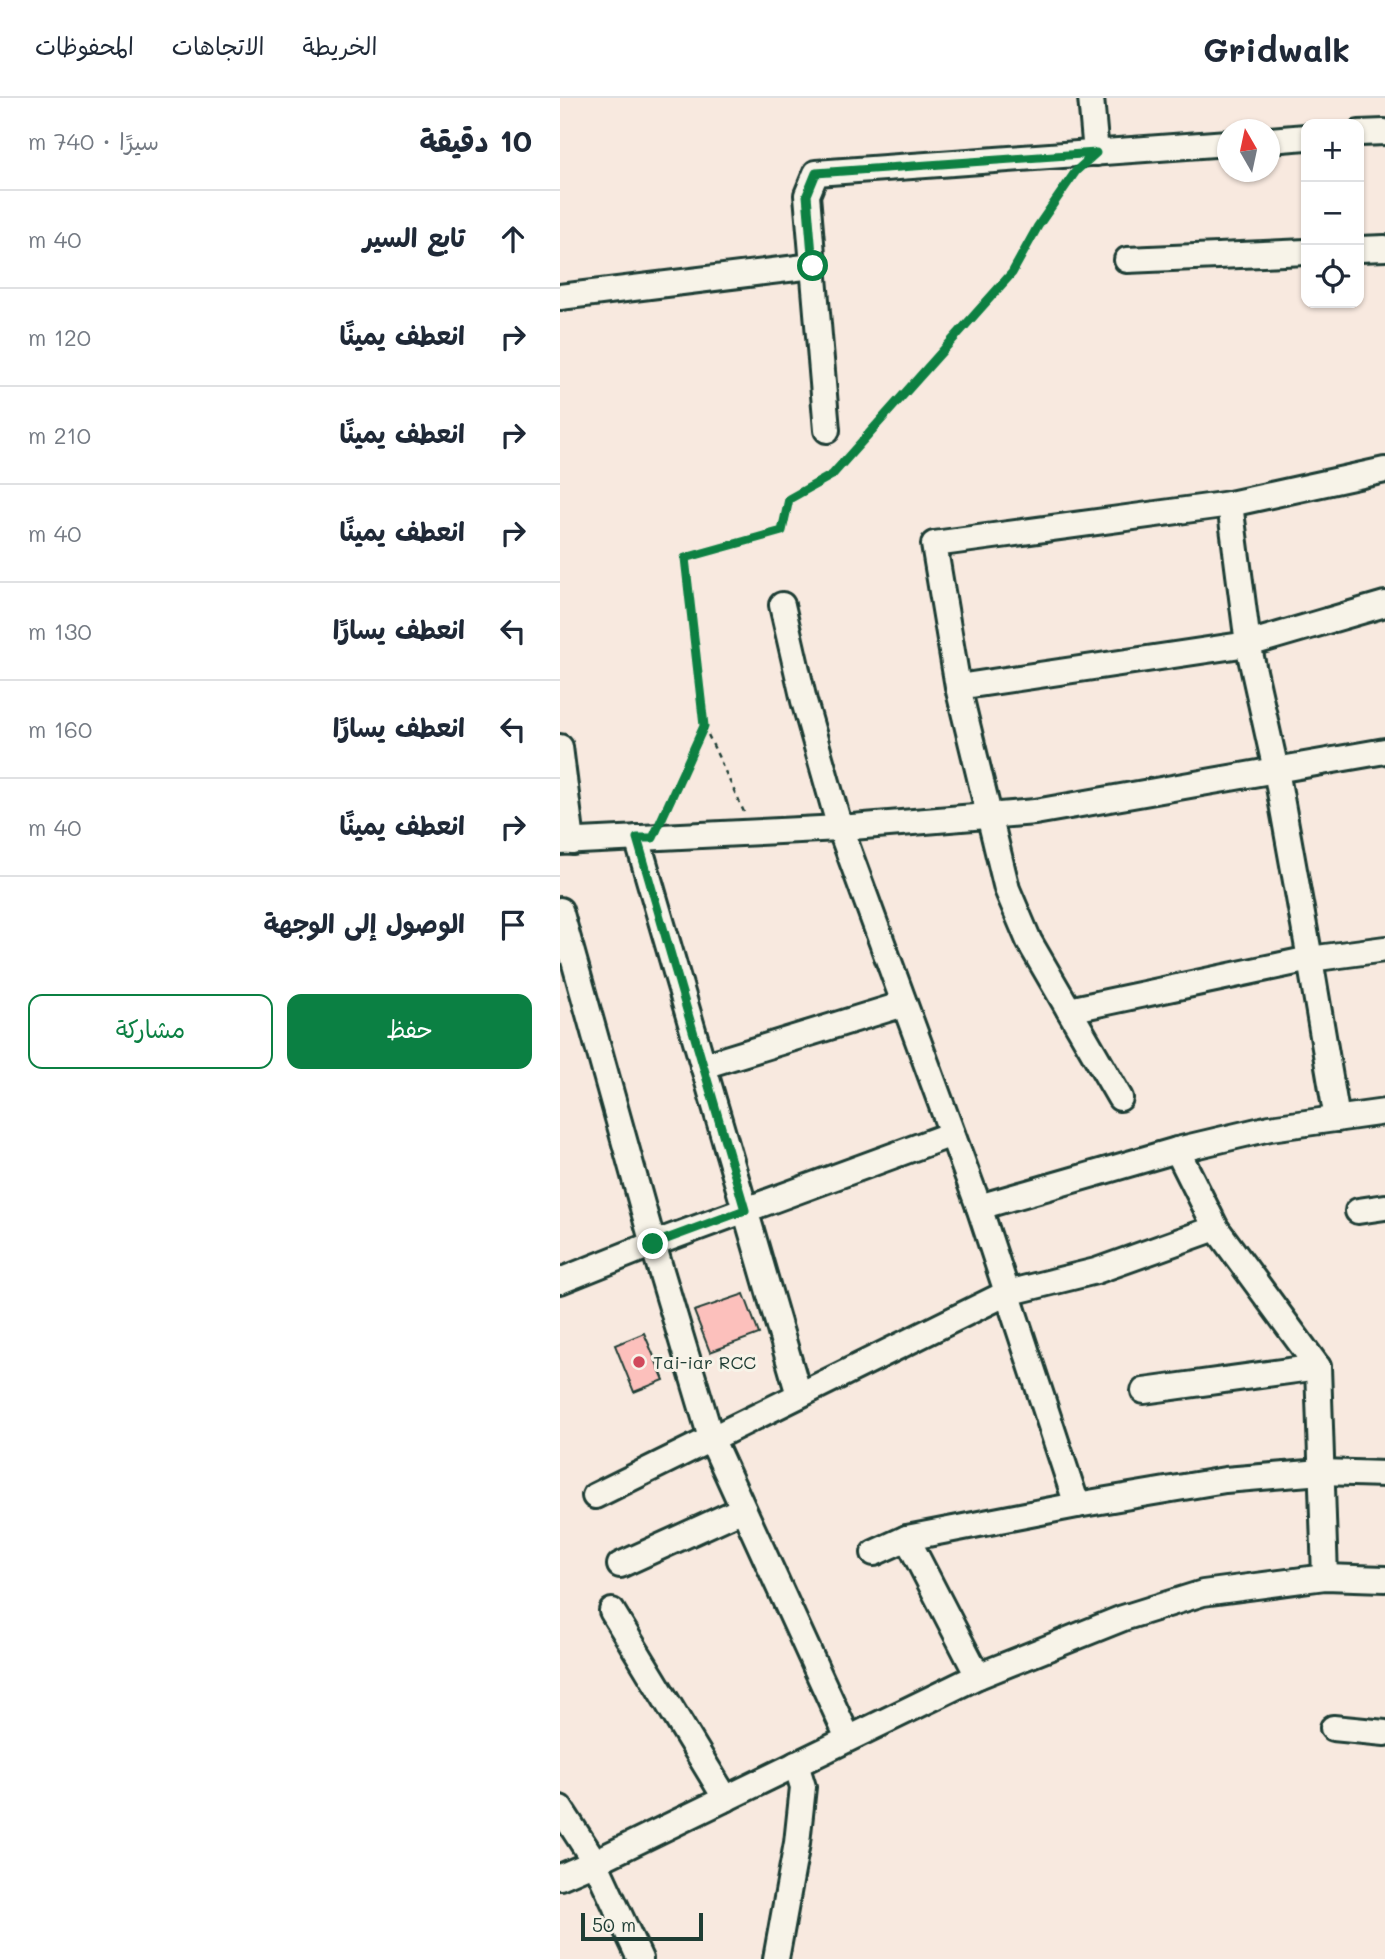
<!DOCTYPE html>
<html lang="ar">
<head>
<meta charset="utf-8">
<style>
	body { margin:0; font-family:Mali,"Playpen Sans Arabic",sans-serif; background:#f6f6f7; color:#1f2937; direction:rtl }
	.controls { position:absolute; right:21px; top:21px; display:grid; overflow:hidden; border-radius:14px; box-shadow:0 2px 5px #0004 }
	.controls button { width:63px; height:63px; display:grid; place-items:center; padding:0; border:0; border-bottom:2px solid #e0e1e3; background:#fff; color:#1f2937; font:35px sans-serif }
	.compass { position:absolute; left:657px; top:21px; width:63px; height:63px; border-radius:50%; background:#fff; box-shadow:0 2px 5px #0004; rotate:351deg }
	.scale { position:absolute; left:21px; bottom:18px; width:122px; box-sizing:border-box; padding-left:7px; border:4px solid #1f3d34; border-top:0; font-size:19px; line-height:24px; white-space:nowrap; color:#1f3d34; -webkit-text-stroke:5px #f7f3e8; paint-order:stroke }
	.stop { position:absolute; width:21px; height:21px; margin:-16px; border:5px solid #0b8043; border-radius:50%; background:#fff }
	.stop.end { background:#0b8043; border-color:#fff; box-shadow:0 2px 7px #0008 }
	.list { margin:0; padding:0; list-style:none }
	h2 { display:flex; justify-content:space-between; align-items:center; height:91px; margin:0; padding:0 28px; font-size:30px }
	h2 small { font-size:23px; font-weight:400; color:#747a83 }
	.list li { display:grid; grid-template-columns:46px 1fr auto; gap:21px; align-items:center; box-sizing:border-box; height:98px; padding:0 28px; border-top:2px solid #e0e1e3 }
	.list b { display:block; font-size:26px; white-space:nowrap }
	.list em { font-size:23px; font-style:normal; color:#747a83 }
	.actions { display:flex; gap:14px; padding:21px 28px }
	.actions a { flex:1; padding:16px 0; border:2px solid #0b8043; border-radius:14px; text-align:center; font-size:24px; color:#0b8043 }
	.actions .main { background:#0b8043; color:#fff }
	.icon { flex:none; width:38px; height:38px; fill:none; stroke:currentColor; stroke-width:2; stroke-linecap:round; stroke-linejoin:round }
	.map { position:relative; flex:none; width:825px; height:1861px; overflow:hidden; direction:ltr }
	header { display:flex; align-items:center; gap:42px; box-sizing:border-box; height:98px; padding:0 35px; background:#fff; border-bottom:2px solid #e0e1e3 }
	header strong { font-size:33px }
	nav { display:flex; gap:38px; margin-inline-start:auto; font-size:24px }
	main { display:flex }
	aside { flex:1; background:#fff }
	.map>svg:first-child { display:block }
</style>
</head>
<body>
<header>
<strong>Gridwalk</strong>
<nav><a>الخريطة</a><a>الاتجاهات</a><a>المحفوظات</a></nav>
</header>
<main>
<div class="map">
<svg width="825" height="1861" viewBox="0 0 825 1861">
	<rect width="100%" height="100%" fill="#f8e9df"/>
	<filter id="ink" filterUnits="userSpaceOnUse"><feTurbulence type="fractalNoise" baseFrequency=".0143" numOctaves="2"/><feDisplacementMap in="SourceGraphic" scale="14" xChannelSelector="R" yChannelSelector="G"/><feConvolveMatrix kernelMatrix="1 2 1 2 8 2 1 2 1" color-interpolation-filters="sRGB"/></filter>
	<g filter="url(#ink)">
		<g fill="#fcc0bc" stroke="#1f3d34" stroke-width="2">
			<path d="M184,1196L199,1236L150,1254L134,1213Z"/>
			<path d="M84,1235L104,1282L74,1294L55,1247Z"/>
		</g>
		<g fill="none" stroke-linecap="round" stroke-linejoin="round">
			<g stroke="#1f3d34" stroke-width="30">
				<g id="minor">
					<path d="M531,0L536,55"/>
					<path d="M799,35L825,34"/>
					<path d="M710,42L746,39"/>
					<path d="M799,151L825,150"/>
					<path d="M567,162L746,154"/>
					<path d="M0,199L253,168"/>
					<path d="M267,332L247,97L256,75L668,45"/>
					<path d="M670,406L688,546L716,672L750,861L777,1021"/>
					<path d="M222,507L244,603L280,730L419,1109L517,1407"/>
					<path d="M398,589L688,546L825,506"/>
					<path d="M0,649L12,744"/>
					<path d="M77,740L239,1297"/>
					<path d="M0,744L280,730L475,714L825,653"/>
					<path d="M0,812L93,1146L151,1340L288,1640"/>
					<path d="M509,912L750,861L825,851"/>
					<path d="M143,968L344,906"/>
					<path d="M560,1000L469,843L447,791L398,589L374,446L670,406L825,372"/>
					<path d="M617,1052L656,1130L758,1269L765,1479"/>
					<path d="M419,1109L617,1052L710,1030L825,1014"/>
					<path d="M798,1113L825,1109"/>
					<path d="M0,1183L93,1146L392,1036"/>
					<path d="M584,1293L758,1269"/>
					<path d="M35,1398L447,1195L536,1173L656,1130"/>
					<path d="M347,1440L418,1578"/>
					<path d="M314,1455L347,1440L517,1407L665,1382L761,1374L825,1376"/>
					<path d="M60,1467L183,1411"/>
					<path d="M52,1513L166,1701"/>
					<path d="M773,1630L825,1635"/>
					<path d="M0,1710L35,1764L80,1861"/>
					<path d="M0,1779L35,1764L418,1578L563,1520L643,1495L765,1479L825,1481"/>
					<path d="M216,1861L237,1745L243,1689L236,1666"/>
				</g>
			</g>
			<g stroke="#1f3d34" stroke-width="2.5" stroke-dasharray="5 5" stroke-linecap="butt">
				<path d="M184,714L144,628L126,460L222,433L229,401L272,377L452,175L478,128L514,76"/>
				<path d="M103,717L144,628"/>
			</g>
			<use href="#minor" stroke="#f7f3e8" stroke-width="24"/>
		</g>
	</g>
	<g fill="none" stroke-linecap="round" stroke-linejoin="round" filter="url(#ink)">
		<path stroke="#0b8043" stroke-width="9" d="M93,1146L185,1112L77,740H93L144,628L125,460L222,433L229,401L272,377L452,175L478,128L516,73L536,55L256,75L247,97L253,168"/>
	</g>
	<circle fill="#d1495b" stroke="#f7f3e8" stroke-width="2.5" cx="79" cy="1264" r="7"/>
	<g text-anchor="middle" dominant-baseline="central" stroke-width="6" stroke-linejoin="round" paint-order="stroke">
		<g font-size="18" fill="#1f3d34" stroke="#f7f3e8" text-anchor="start">
			<text x="93" y="1264">Tai-iar RCC</text>
		</g>
	</g>
</svg>
<div class="controls">
<button>+</button>
<button>−</button>
<button><svg class="icon" aria-label="locate" viewBox="0 0 24 24"><circle cx="12" cy="12" r="6"/><path d="M12 2v4M12 18v4M2 12h4M18 12h4"/></svg></button>
</div>
<svg class="compass" viewBox="-18 -18 36 36"><path d="M0-13l5 13h-10z" fill="#e53935"/><path d="M0 13l5-13h-10z" fill="#747a83"/></svg>
<div class="scale">50 m</div>
<div class="stop" style="left:253px;top:168px"></div>
<div class="stop end" style="left:93px;top:1146px"></div>
</div>
<aside>
<h2>10 دقيقة<small>سيرًا · 740 m</small></h2>
<ul class="list">
<li><svg class="icon" aria-label="ahead" viewBox="0 0 24 24"><path d="M12 20V5M6 11l6-6 6 6"/></svg><div><b>تابع السير</b></div><em>40 m</em></li>
<li><svg class="icon" aria-label="right" viewBox="0 0 24 24"><path d="M7 20v-9h11M14 6l5 5-5 5"/></svg><div><b>انعطف يمينًا</b></div><em>120 m</em></li>
<li><svg class="icon" aria-label="right" viewBox="0 0 24 24"><path d="M7 20v-9h11M14 6l5 5-5 5"/></svg><div><b>انعطف يمينًا</b></div><em>210 m</em></li>
<li><svg class="icon" aria-label="right" viewBox="0 0 24 24"><path d="M7 20v-9h11M14 6l5 5-5 5"/></svg><div><b>انعطف يمينًا</b></div><em>40 m</em></li>
<li><svg class="icon" aria-label="left" viewBox="0 0 24 24"><path d="M17 20v-9H6M10 6l-5 5 5 5"/></svg><div><b>انعطف يسارًا</b></div><em>130 m</em></li>
<li><svg class="icon" aria-label="left" viewBox="0 0 24 24"><path d="M17 20v-9H6M10 6l-5 5 5 5"/></svg><div><b>انعطف يسارًا</b></div><em>160 m</em></li>
<li><svg class="icon" aria-label="right" viewBox="0 0 24 24"><path d="M7 20v-9h11M14 6l5 5-5 5"/></svg><div><b>انعطف يمينًا</b></div><em>40 m</em></li>
<li><svg class="icon" aria-label="arrive" viewBox="0 0 24 24"><path d="M6 21V4h12l-3 4 3 4H6"/></svg><div><b>الوصول إلى الوجهة</b></div></li>
</ul>
<div class="actions"><a class="main">حفظ</a><a>مشاركة</a></div>
</aside>
</main>
</body>
</html>
